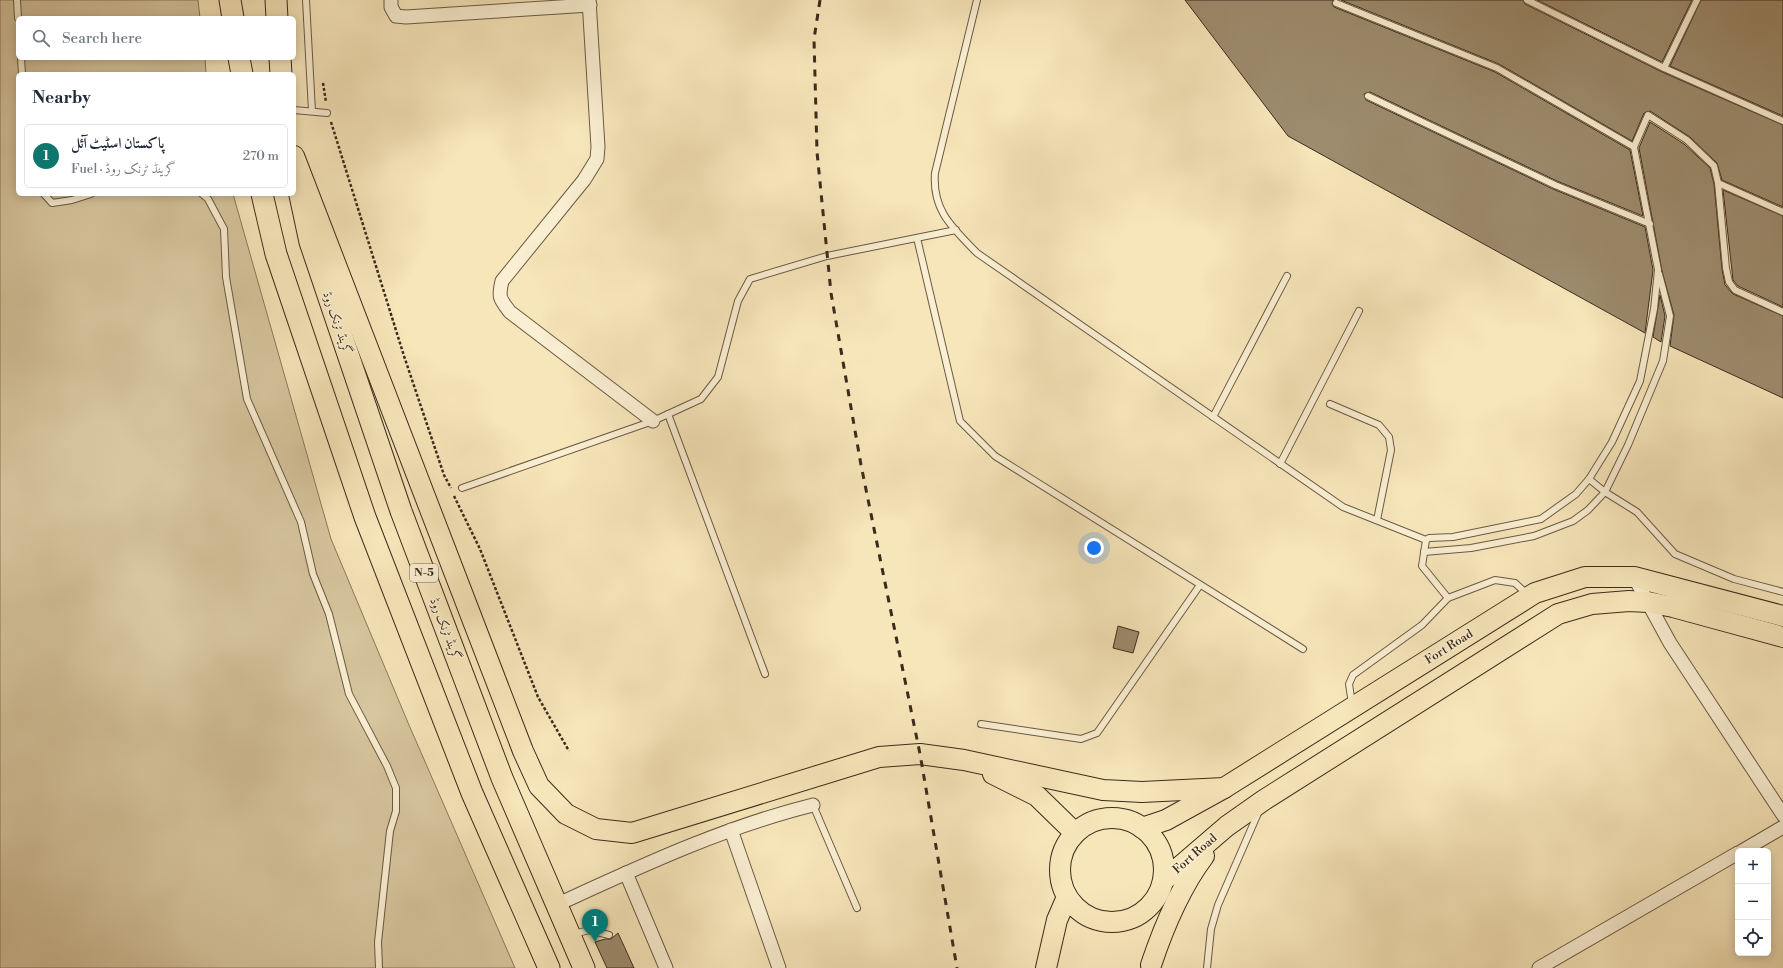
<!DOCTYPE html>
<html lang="en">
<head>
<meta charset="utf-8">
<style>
	body { margin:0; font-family:"Libre Bodoni",Amiri,serif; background:#f6f6f7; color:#1f2937 }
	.controls { position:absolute; right:12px; bottom:12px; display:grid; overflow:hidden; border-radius:6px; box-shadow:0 2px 10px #0003 }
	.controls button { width:36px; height:36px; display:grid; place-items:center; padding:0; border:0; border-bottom:1px solid #e0e1e3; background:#fff; color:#1f2937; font:20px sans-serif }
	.you { position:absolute; left:1094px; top:548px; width:14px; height:14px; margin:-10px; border:3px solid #fff; border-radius:50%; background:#1a73e8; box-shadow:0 0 0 6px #1a73e833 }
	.badge { display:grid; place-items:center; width:26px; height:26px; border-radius:50%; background:#0f766e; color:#fff; font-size:13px; font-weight:700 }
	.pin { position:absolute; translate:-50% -33px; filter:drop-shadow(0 1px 2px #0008) }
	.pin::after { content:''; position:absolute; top:21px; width:14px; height:12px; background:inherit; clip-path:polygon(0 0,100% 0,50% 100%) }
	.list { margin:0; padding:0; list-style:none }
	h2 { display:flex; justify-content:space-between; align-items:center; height:52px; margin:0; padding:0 16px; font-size:17px }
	h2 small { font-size:13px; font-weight:400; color:#747a83 }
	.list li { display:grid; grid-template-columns:26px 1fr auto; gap:12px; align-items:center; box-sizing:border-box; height:64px; margin:0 8px 8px; padding:0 8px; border:1px solid #e0e1e3; border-radius:6px }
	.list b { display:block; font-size:15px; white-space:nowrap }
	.list p { margin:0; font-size:13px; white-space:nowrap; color:#747a83 }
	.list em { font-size:13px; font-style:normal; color:#747a83 }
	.icon { flex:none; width:22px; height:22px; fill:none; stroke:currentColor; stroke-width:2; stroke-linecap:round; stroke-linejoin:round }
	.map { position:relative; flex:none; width:1783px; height:968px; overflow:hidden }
	.search { position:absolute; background:#fff; box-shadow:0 2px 10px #0003; left:16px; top:16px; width:280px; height:44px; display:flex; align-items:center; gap:10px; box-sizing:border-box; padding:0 14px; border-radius:6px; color:#747a83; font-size:15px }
	.panel { position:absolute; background:#fff; box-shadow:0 2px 10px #0003; left:16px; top:72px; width:280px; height:124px; border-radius:6px }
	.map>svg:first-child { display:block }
</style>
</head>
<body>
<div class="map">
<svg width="1783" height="968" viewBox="0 0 1783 968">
	<rect width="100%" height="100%" fill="#f7e6ba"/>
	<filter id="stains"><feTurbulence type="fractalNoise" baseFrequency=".005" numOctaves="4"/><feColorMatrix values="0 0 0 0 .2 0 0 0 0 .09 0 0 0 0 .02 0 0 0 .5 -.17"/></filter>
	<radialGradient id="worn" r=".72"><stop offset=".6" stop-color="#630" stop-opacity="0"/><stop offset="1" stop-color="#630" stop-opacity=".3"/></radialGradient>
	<path fill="#d7c69f" stroke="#8a785e" d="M0,0H198L200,18H18V58H205L206,74H18V194H233L331,539L409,725L515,968H0Z"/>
	<g fill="#9d8c6e" stroke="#3c2a1c">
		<path d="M1185,0H1333L1332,4L1334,7L1495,72L1630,150L1643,216L1557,181L1370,92L1364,94L1366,100L1553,189L1645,227L1653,270L1645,333L1288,136Z"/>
		<path d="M1341,0H1523L1525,4L1662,72L1783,125V207L1722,180L1717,163L1690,137L1650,111L1644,113L1632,141L1499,64Z"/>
		<path d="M1537,0H1692L1662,62Z"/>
		<path d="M1701,0H1783V116L1670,66Z"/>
		<path d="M1650,122L1684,144L1710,168L1714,184L1722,269L1725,285L1733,294L1783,316V398L1670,346L1674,315L1662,271L1639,148Z"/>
		<path d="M1723,190L1783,216V307L1738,286L1733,280Z"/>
		<path d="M1660,295L1665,316L1661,342L1653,337Z"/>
		<path d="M1118,626L1139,632L1133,653L1113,648Z"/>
		<path d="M618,933L634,968H607L595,942L605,939H611Z"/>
	</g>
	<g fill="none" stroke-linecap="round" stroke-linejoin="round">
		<g stroke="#6b5944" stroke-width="8">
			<g id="service">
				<path d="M17,0L18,18"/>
				<path d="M306,0L312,111"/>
				<path d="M977,0L935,173C932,211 953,228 977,253L1343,507L1426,540"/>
				<path d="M1527,0L1664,68L1783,121"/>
				<path d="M1336,3L1497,68L1634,147L1658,270L1654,309L1640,381L1612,442L1589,479L1576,494L1541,519L1453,537L1429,538L1426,540L1422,566L1448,598"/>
				<path d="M21,58L22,74"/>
				<path d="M1664,68L1697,0"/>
				<path d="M1368,96L1555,185L1650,224"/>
				<path d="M294,110L327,113"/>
				<path d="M1634,147L1648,115L1687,140L1714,166L1718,183L1726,268L1729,282L1735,290L1783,312"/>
				<path d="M1718,183L1783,212"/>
				<path d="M44,194L52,203L72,200L91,194"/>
				<path d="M202,194L208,199L224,229L226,277L247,399L301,522L313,574L329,614L349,694L387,766L396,788V811L390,831L378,942L379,968"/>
				<path d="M917,238L960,421L995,456L1303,649"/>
				<path d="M1330,404L1379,425L1389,437L1391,450L1377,520"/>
				<path d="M668,414L765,674"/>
				<path d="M1213,417L1287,276"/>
				<path d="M1280,464L1359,311"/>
				<path d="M1589,479L1605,492L1637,512L1675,554L1734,579L1783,592"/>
				<path d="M462,488L653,421L701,399L718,377L738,301L750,279L827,256L956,230"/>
				<path d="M1424,552L1471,548L1534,536L1573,521L1588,510L1605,492L1628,445L1663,361L1670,316L1659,274"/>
				<path d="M1352,704L1349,684L1353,675L1422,625L1448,598L1495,580L1515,583L1528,595"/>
				<path d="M981,724L1081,739L1097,733L1200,585"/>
				<path d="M813,805L857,908"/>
				<path d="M574,934L589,930L609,935"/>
				<path d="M1207,968L1211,929L1218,905L1259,811"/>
			</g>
		</g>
		<g stroke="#6b5944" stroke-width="15">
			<g id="minor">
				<path d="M391,0V7L396,16L406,17L590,5"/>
				<path d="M589,0L598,147L597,159L584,180L502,281C498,298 500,299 510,312L653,421"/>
				<path d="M1634,577L1670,643L1783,815"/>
				<path d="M731,830L779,968"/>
				<path d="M1742,851L1783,827"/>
				<path d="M626,873L666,968"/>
				<path d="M556,905C639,867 724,827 813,805"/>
				<path d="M1539,968L1738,853"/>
			</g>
		</g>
		<g stroke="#3c2a1c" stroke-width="22">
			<g id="primary">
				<path d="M294,156L523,751L539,786L566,814L596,829L632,833L879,757L920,754L964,760L1103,790L1142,792L1224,788"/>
				<path d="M993,774L1037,796L1075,833"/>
				<circle cx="1112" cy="870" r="52"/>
				<path d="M1142,828L1166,820L1224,788L1535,593L1585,577H1634L1783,616"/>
				<path d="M1163,881L1227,826L1264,800L1558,614L1592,604L1629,601L1648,602L1673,607L1783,637"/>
				<path d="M1151,965C1164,926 1180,888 1204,856"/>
				<path d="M1046,968L1057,920L1067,897"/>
			</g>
		</g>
		<g stroke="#3c2a1c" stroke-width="23">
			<g id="trunk">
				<path d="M230,0L233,18"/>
				<path d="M276,0L277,18"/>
				<path d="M239,58L242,74"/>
				<path d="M280,58L281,74"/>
				<path d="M294,167L310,242L401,511L502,778L584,968"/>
				<path d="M262,194L276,254L365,517L472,793L549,968"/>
			</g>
		</g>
		<g stroke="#3c2a1c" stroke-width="2.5" stroke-dasharray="3 2" stroke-linecap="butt">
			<path d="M323,83L326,102"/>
			<path d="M331,122L404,356L444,475L451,488"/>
			<path d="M454,496L480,549L538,697L569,751"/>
		</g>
		<use href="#service" stroke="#faefd2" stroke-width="6"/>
		<use href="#minor" stroke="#faefd2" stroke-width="13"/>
		<use href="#primary" stroke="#f7e6ba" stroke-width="20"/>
		<use href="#trunk" stroke="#f7e6ba" stroke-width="21"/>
		<path stroke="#3c2a1c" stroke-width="3" stroke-dasharray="7 7" stroke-linecap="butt" d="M820,0L814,39L817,152L831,293L861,465L920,754L957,968"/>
	</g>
	<g text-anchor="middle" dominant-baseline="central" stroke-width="3" stroke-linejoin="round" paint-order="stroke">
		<rect fill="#faefd2" stroke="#756553" stroke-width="1" x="410" y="564" width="28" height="18" rx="3"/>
		<g font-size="11" font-weight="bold" fill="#3c2a1c">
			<text x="424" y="573">N-5</text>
		</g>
		<g font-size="12" fill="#3c2a1c" stroke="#faefd2">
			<text transform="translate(337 323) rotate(71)">گرینڈ ٹرنک روڈ</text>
			<text transform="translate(445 629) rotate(69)">گرینڈ ٹرنک روڈ</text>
			<text transform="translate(1449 647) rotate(-32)">Fort Road</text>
			<text transform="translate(1195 854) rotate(-41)">Fort Road</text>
		</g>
	</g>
	<rect width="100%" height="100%" filter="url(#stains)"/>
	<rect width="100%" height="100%" fill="url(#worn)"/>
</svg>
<div class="controls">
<button>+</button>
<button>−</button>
<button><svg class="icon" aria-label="locate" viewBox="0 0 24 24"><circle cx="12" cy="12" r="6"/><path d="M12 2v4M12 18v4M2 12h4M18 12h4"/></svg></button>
</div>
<div class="you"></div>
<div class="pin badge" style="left:595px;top:942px">1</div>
<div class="search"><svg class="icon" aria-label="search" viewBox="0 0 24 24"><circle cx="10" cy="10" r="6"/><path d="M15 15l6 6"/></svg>Search here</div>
<section class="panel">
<h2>Nearby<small></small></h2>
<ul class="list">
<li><span class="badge">1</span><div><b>پاکستان اسٹیٹ آئل</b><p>Fuel · گرینڈ ٹرنک روڈ</p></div><em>270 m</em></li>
</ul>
</section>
</div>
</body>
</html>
